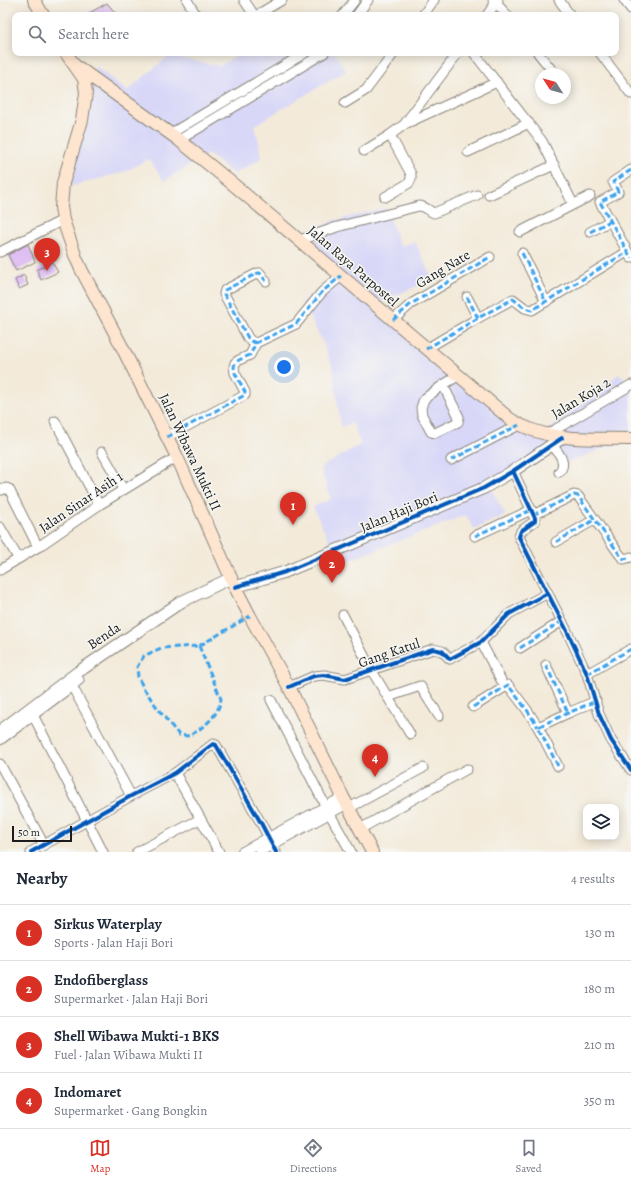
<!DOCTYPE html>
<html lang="en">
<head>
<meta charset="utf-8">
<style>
	body { margin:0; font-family:Alegreya,serif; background:#f2f2f3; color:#1f2937 }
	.controls { position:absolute; right:12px; bottom:12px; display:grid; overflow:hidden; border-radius:8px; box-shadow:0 2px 10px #0003 }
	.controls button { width:36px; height:36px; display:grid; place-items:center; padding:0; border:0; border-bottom:1px solid #e0e1e3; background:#fff; color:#1f2937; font:20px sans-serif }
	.compass { position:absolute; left:535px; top:68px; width:36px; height:36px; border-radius:50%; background:#fff; box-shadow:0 2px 10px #0003; rotate:306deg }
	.scale { position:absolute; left:12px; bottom:10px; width:60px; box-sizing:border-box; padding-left:4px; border:2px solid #1c1c1c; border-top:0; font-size:11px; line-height:14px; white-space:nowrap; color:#1c1c1c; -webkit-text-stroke:3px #f6f6f2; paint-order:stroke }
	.you { position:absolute; left:284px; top:367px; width:14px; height:14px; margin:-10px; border:3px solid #fff; border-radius:50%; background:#1a73e8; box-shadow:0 0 0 6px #1a73e833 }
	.badge { display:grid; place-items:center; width:26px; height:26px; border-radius:50%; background:#d93025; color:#fff; font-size:13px; font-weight:700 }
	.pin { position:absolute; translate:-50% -33px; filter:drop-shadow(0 1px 2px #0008) }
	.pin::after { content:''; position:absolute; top:21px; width:14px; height:12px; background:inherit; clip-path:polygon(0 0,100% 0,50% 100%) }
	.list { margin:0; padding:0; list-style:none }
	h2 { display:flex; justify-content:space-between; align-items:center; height:52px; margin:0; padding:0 16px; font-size:17px }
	h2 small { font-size:13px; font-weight:400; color:#747a83 }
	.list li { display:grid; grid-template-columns:26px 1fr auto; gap:12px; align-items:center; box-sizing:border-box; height:56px; padding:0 16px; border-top:1px solid #e0e1e3 }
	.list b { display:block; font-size:15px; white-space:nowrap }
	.list p { margin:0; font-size:13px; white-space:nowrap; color:#747a83 }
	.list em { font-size:13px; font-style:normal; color:#747a83 }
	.icon { flex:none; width:22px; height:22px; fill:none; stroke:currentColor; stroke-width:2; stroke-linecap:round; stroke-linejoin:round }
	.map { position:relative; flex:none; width:631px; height:852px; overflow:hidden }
	.search { position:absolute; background:#fff; box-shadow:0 2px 10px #0003; left:12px; right:12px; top:12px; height:44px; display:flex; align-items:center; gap:10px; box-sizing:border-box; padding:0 14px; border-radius:8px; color:#747a83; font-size:15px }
	.sheet { height:276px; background:#fff }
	nav { display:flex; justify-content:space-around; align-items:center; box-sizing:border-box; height:56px; border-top:1px solid #e0e1e3; background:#fff; font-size:11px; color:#747a83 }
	nav a { display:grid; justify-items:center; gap:2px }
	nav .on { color:#d93025 }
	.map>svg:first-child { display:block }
</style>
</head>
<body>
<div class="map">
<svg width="631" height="852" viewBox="0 0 631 852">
	<rect width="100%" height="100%" fill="#f6f6f2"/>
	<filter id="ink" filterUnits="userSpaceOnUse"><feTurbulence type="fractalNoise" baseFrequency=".025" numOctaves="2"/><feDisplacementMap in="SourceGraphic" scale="8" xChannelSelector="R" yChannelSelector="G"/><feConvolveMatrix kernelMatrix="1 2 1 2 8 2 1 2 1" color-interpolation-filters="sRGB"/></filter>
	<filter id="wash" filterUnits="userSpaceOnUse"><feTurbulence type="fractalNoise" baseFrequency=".012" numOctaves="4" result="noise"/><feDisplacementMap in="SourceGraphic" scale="16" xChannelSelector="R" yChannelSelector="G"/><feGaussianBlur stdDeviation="0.9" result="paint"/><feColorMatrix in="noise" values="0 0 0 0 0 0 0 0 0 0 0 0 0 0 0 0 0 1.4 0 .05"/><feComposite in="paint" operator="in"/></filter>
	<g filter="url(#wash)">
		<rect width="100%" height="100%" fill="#f3ead9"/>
		<g fill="#d8d7f8">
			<path d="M241,53H335L346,71L255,125L262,158L234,174L208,154L164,181L149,159L124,172L64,188L91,107L95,66L127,91L169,56L220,66Z"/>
			<path d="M386,208L400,246L415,242L433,279L376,304L511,423L541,436L619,374L631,383V442H621L565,463L550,446L490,485L505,515L474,529L466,515L340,564L313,507L331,499L320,468L361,444L352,423L341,427L333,369L323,343L302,302L342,272L301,238L333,221Z"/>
		</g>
		<g id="blocks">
			<g fill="#d8aef3">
				<path d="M107,3L117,15H86Z"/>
				<path d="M28,244L35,262L16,271L8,255Z"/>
				<path d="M52,262L58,272L41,280L37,270Z"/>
				<path d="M24,275L28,285L19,289L15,280Z"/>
			</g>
		</g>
	</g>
	<g filter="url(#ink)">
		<use href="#blocks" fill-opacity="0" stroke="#88837a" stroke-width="1"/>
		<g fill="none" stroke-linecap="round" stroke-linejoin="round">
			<g stroke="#88837a" stroke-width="11">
				<g id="minor">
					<path d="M187,0L196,15"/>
					<path d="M244,0L254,15"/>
					<path d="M493,0L507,15"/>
					<path d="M559,0L570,15"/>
					<path d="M624,0L631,9"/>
					<path d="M257,15L282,0"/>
					<path d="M343,15L355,0"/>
					<path d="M357,15L368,0"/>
					<path d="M423,15L434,0"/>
					<path d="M487,15L498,0"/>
					<path d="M474,53L542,141L573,204"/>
					<path d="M538,53L555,74"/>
					<path d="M600,53L631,94"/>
					<path d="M565,86L566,88"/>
					<path d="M345,103L366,90L394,53"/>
					<path d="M406,122L458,53"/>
					<path d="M170,134L305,53"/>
					<path d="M179,140L324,53"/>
					<path d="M364,151L390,135L405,124L497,82"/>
					<path d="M468,152L529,123"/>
					<path d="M631,170L613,182L617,189L618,192L600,202L631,258"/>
					<path d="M489,195L554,165"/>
					<path d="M385,197L409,183L411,179V174L390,135"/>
					<path d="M520,232L590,196"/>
					<path d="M590,232L610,221"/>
					<path d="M300,240L337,227L419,206C425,206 429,211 434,213L477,195"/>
					<path d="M0,252L63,220"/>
					<path d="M522,253L546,302"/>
					<path d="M467,297L478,318"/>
					<path d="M393,320L411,304L490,257"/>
					<path d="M256,343L251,341L248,338L224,294L225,290L258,273H260L266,281"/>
					<path d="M426,349L478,318L513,299L525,308L532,310L627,252"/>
					<path d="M443,385L459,417L458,422L435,433L431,432L422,415L421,408L424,399L443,385L458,376"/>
					<path d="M55,421L99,505"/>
					<path d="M546,435L631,385"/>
					<path d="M167,437L245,395V392L235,373L234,367L235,363L239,360L250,355L256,343L296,324L322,292L341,276"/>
					<path d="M552,445C558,452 568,463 559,472"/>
					<path d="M102,452L123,489"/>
					<path d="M451,460L519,425"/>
					<path d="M513,471L535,518V521L521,531L519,537L568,633L587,674L599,714L611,740L631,770"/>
					<path d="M0,488L2,490L6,488L9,489L38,547"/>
					<path d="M533,515L574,495L578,496L620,555L624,559L631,557"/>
					<path d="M0,527L18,558"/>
					<path d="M475,536L531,510"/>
					<path d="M556,542L594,520"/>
					<path d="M0,570L38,547L99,505L177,457"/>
					<path d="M343,615L372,671L410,734"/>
					<path d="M481,642L501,680"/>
					<path d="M520,648L562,621"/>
					<path d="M546,665L568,713"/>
					<path d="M587,674L631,649"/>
					<path d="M79,680L72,686L131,796"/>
					<path d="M289,687L314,676L324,675L345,679L433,649L442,651L450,659L481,642L509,614L548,593"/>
					<path d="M388,697L420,686L439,716"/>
					<path d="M271,700L326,807L351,852"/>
					<path d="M473,707L508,685L527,710L538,727"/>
					<path d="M33,715L103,852"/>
					<path d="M0,740L72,686"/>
					<path d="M0,764L44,845"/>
					<path d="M558,766L538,727L568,713L596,701"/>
					<path d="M175,773L219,852"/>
					<path d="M349,808L423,768"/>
					<path d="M360,829L467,769"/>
					<path d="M31,852L131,796L175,773L213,744L216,745L261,823L276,852"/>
					<path d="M137,852L200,819"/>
					<path d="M242,852L343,797"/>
					<path d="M259,852L347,804"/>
				</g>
			</g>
			<g stroke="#88837a" stroke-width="13">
				<g id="tertiary">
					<path d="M235,587L285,572L484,488L513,471L562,438"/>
					<path d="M0,731L78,672L181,602L231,578"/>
				</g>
			</g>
			<g stroke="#88837a" stroke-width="14">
				<g id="secondary">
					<path d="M34,0L43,15"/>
					<path d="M66,53L84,79L86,93L82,120L63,183L61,207L63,220L76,258L82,271L119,341L177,457L235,587L250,616L289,687L343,797L372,852"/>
					<path d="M79,68L179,140L234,185L510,419C547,443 589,438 631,439"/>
				</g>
			</g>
			<use href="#minor" stroke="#fff" stroke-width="9"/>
			<use href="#tertiary" stroke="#fff" stroke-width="11"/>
			<use href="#secondary" stroke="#fde5d0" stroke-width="12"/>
			<g stroke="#3da2ea" stroke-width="3" stroke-dasharray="6 3" stroke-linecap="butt">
				<path d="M631,170L613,182L617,189L618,192L600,202L631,258"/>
				<path d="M590,232L610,221"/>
				<path d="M522,253L546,302"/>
				<path d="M467,297L478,318"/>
				<path d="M393,320L411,304L490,257"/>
				<path d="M256,343L251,341L248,338L224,294L225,290L258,273H260L266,281"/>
				<path d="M426,349L478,318L513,299L525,308L532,310L627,252"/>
				<path d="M167,437L245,395V392L235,373L234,367L235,363L239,360L250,355L256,343L296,324L322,292L341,276"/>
				<path d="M451,460L519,425"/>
				<path d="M533,515L574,495L578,496L620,555L624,559L631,557"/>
				<path d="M475,536L531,510"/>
				<path d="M556,542L594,520"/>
				<path d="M199,646L221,699C218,717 204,727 189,736L179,735L161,713L144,689L138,677L137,667L144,656L161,648L199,646L250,616"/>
				<path d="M520,648L562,621"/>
				<path d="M546,665L568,713"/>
				<path d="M587,674L631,649"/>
				<path d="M473,707L508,685L527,710L538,727"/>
				<path d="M558,766L538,727L568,713L596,701"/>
			</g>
			<g stroke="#f6f6f2" stroke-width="6">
				<g id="cycleway">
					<path d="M513,471L535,518V521L521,531L519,537L568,633L587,674L599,714L611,740L631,770"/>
					<path d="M235,587L285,572L484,488L513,471L562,438"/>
					<path d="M289,687L314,676L324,675L345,679L433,649L442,651L450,659L481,642L509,614L548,593"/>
					<path d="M31,852L131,796L175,773L213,744L216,745L261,823L276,852"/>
				</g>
			</g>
			<use href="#cycleway" stroke="#0057b8" stroke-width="4"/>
		</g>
	</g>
	<g text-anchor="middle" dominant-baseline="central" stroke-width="3" stroke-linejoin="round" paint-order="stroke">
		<g font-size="14" fill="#1c1c1c" stroke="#f6f6f2">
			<text transform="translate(353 266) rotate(41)">Jalan Raya Parpostel</text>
			<text transform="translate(443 269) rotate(-31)">Gang Nate</text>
			<text transform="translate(581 398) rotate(-31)">Jalan Koja 2</text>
			<text transform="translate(190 452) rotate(65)">Jalan Wibawa Mukti II</text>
			<text transform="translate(81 502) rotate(-34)">Jalan Sinar Asih 1</text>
			<text transform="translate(399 512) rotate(-23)">Jalan Haji Bori</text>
			<text transform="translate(104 636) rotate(-34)">Benda</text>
			<text transform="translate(389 653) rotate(-19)">Gang Katul</text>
		</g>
	</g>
</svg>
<div class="controls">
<button><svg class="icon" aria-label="layers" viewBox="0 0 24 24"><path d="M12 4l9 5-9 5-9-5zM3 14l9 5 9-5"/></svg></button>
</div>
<svg class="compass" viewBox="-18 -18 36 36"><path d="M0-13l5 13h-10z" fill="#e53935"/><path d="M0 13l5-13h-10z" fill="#747a83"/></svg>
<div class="scale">50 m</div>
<div class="you"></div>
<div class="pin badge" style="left:293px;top:525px">1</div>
<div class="pin badge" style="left:332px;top:583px">2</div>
<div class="pin badge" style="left:47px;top:271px">3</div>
<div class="pin badge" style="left:375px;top:777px">4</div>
<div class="search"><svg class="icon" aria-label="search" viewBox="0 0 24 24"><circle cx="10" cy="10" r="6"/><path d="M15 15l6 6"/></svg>Search here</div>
</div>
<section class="sheet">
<h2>Nearby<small>4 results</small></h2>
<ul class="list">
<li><span class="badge">1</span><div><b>Sirkus Waterplay</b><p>Sports · Jalan Haji Bori</p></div><em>130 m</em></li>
<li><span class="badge">2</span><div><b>Endofiberglass</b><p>Supermarket · Jalan Haji Bori</p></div><em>180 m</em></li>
<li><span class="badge">3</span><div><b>Shell Wibawa Mukti-1 BKS</b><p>Fuel · Jalan Wibawa Mukti II</p></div><em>210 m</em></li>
<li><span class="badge">4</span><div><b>Indomaret</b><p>Supermarket · Gang Bongkin</p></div><em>350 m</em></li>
</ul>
</section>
<nav>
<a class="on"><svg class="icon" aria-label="map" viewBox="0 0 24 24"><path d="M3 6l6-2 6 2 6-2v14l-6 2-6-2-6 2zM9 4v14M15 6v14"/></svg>Map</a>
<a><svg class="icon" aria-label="directions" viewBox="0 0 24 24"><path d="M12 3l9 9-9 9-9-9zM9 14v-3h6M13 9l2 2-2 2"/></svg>Directions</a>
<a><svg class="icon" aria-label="saved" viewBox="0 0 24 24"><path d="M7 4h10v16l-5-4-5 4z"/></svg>Saved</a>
</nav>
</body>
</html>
